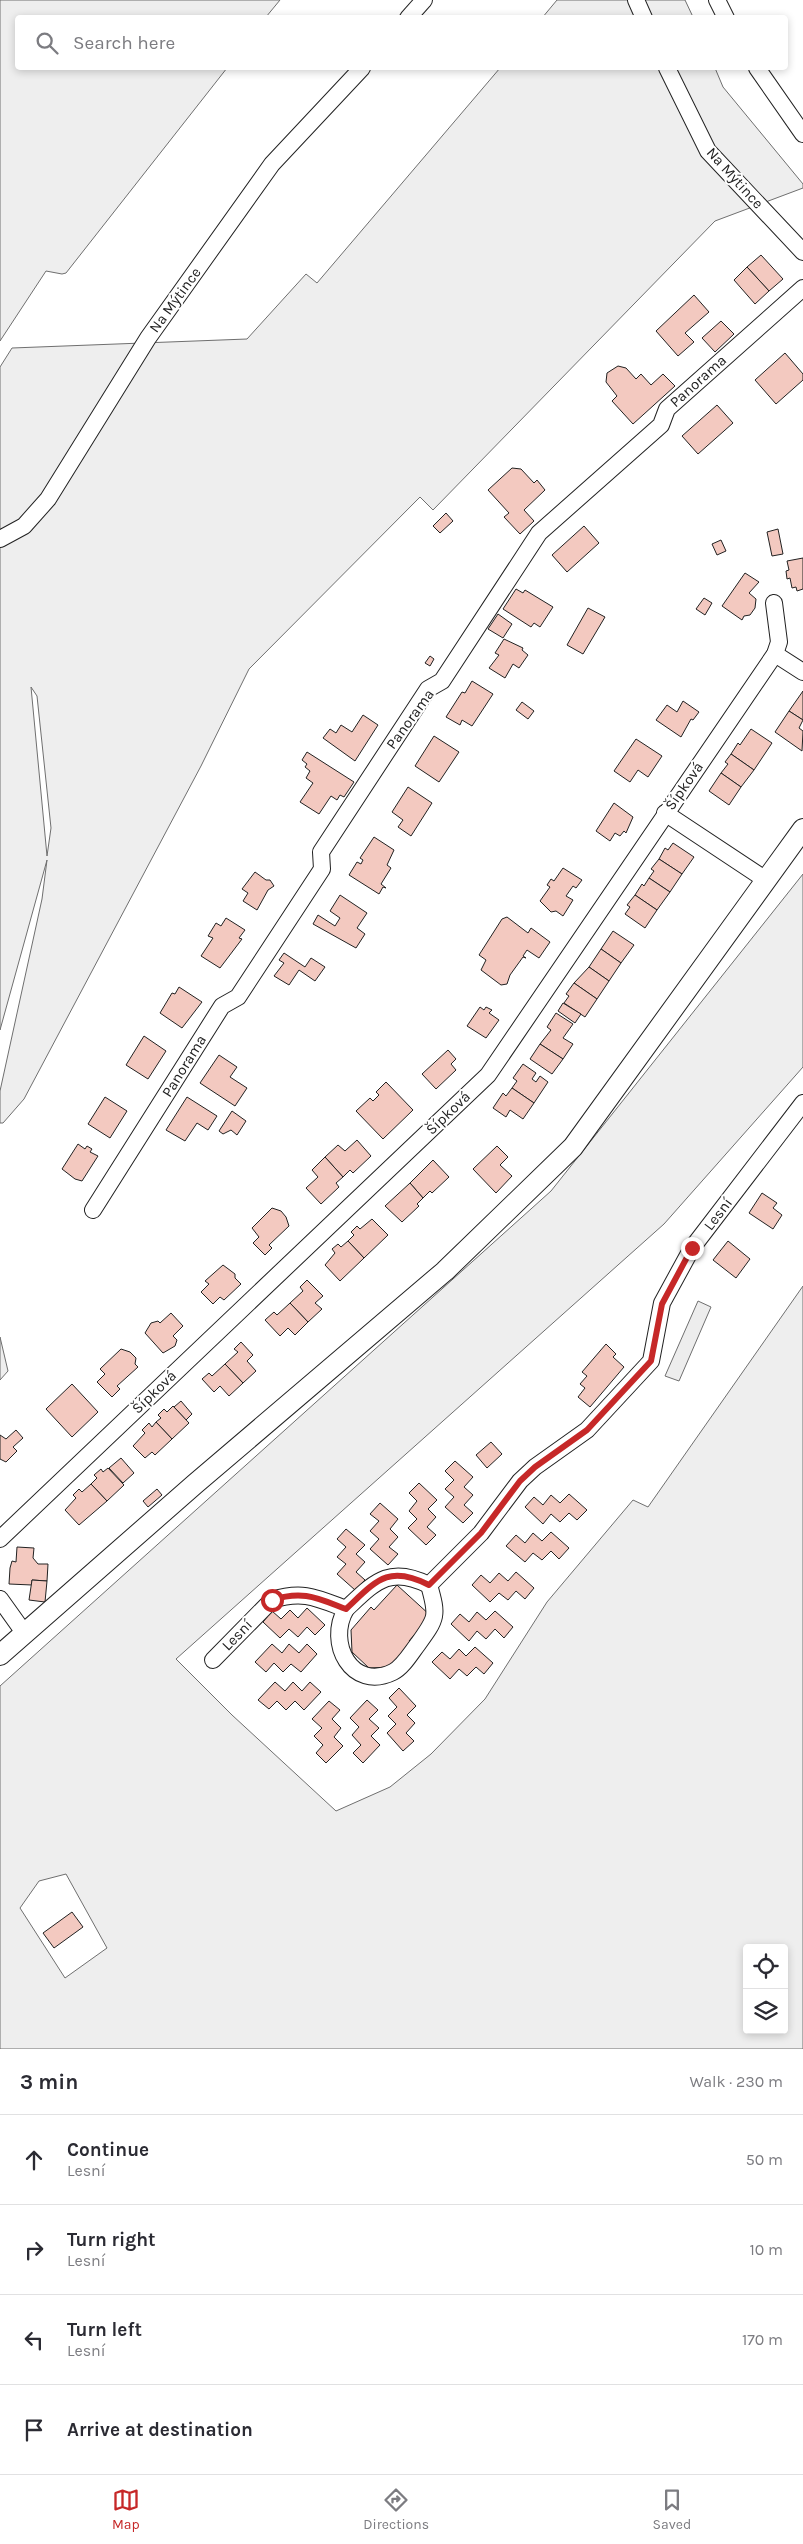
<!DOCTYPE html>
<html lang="en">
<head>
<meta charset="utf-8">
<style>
	body { margin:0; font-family:Karla,sans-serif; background:#f7f7f7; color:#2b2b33 }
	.controls { position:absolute; right:15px; bottom:15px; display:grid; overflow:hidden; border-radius:5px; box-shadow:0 2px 8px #0003 }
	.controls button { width:45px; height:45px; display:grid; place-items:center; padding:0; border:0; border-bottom:1px solid #e1e1e2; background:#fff; color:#2b2b33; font:25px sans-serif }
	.stop { position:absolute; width:15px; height:15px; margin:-11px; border:4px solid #c62828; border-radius:50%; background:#fff }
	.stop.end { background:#c62828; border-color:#fff; box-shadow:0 1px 5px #0008 }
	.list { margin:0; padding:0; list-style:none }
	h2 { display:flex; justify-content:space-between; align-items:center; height:65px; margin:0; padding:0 20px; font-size:21px }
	h2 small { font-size:16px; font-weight:400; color:#7c7c81 }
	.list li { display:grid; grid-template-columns:32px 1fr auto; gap:15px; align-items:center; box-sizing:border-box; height:90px; padding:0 20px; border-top:1px solid #e1e1e2 }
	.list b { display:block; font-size:19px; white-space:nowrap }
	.list p { margin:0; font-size:16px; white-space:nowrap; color:#7c7c81 }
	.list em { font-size:16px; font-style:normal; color:#7c7c81 }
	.icon { flex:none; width:28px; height:28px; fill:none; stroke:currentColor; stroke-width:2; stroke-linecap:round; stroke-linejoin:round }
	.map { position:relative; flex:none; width:803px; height:2049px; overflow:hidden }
	.search { position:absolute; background:#fff; box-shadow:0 2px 8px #0003; left:15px; right:15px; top:15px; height:55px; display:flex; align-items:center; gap:12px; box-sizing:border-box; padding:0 18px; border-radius:5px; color:#7c7c81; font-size:19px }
	.sheet { height:425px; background:#fff }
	nav { display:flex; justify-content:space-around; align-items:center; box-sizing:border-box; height:70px; border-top:1px solid #e1e1e2; background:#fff; font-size:14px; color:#7c7c81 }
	nav a { display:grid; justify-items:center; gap:2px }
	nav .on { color:#c62828 }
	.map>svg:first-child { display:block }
</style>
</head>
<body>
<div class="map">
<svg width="803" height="2049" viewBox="0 0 803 2049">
	<rect width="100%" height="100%" fill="#fff"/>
	<g fill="#eee" stroke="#6f6f6f" fill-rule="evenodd">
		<path d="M0,0H280L266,17L18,18V68H227L66,273L62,274L46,271L0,341Z"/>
		<path d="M557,0H685L693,17L542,18Z"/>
		<path d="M500,68H715L723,87L803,184V188L715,221L433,510L420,497L249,669L201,766L24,1099L3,1123H0V1091L42,899L47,860L0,1030V367L12,348L247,339L306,274L317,283ZM31,687L37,696L51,828L47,856Z"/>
		<path d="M803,874V1067L664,1224L176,1659L232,1715L336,1811L390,1787L431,1754L485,1699L547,1602L633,1500L648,1507L803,1286V2049H0V1686L551,1191ZM66,1874L107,1948L65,1978L20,1908L39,1881ZM747,1948H784V2030H747Z"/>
		<path d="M0,1337L8,1371L0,1380Z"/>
	</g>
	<path fill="#ededed" stroke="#6f6f6f" d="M698,1301L711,1307L679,1381L665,1376Z"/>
	<g fill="#f3c9c0" stroke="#222">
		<path d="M761,255L783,279L769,291L747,267Z"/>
		<path d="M747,267L769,291L755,304L734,280Z"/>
		<path d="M694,295L709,312L685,333L694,342L678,356L656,331Z"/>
		<path d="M721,321L734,334L715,352L702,338Z"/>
		<path d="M785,353L803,374V380L776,404L755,380Z"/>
		<path d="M618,366L626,368L636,379L641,374L651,385L663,374L675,386L633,424L612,401L617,396L606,382L607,373Z"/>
		<path d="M717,405L733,423L698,454L682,436Z"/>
		<path d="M512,468L521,469L534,483L537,480L545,490L524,510L534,521L520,534L504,517L509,513L488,490Z"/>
		<path d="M446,513L453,521L440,533L433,526Z"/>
		<path d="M584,526L599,543L567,572L552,555Z"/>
		<path d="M778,529L783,554L772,556L767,532Z"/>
		<path d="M721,540L726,551L717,555L712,544Z"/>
		<path d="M803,558V589L797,591L796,587L792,588L790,578L787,579L786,571L789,570L787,561Z"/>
		<path d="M745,573L759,582L749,593L756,599L755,608L750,615L744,616L742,620L722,606Z"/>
		<path d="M516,589L523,593L525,590L553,607L540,627L534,623L531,627L503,609Z"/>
		<path d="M704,598L712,603L705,615L696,609Z"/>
		<path d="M588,608L605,617L583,654L567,645Z"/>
		<path d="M498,614L512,624L503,638L488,629Z"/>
		<path d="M504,639L523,648L522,650L528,655L519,668L513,664L505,678L489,668L499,655L495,653Z"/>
		<path d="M430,656L434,659L430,666L425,663Z"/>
		<path d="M472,681L493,694L472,726L462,720L460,725L446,717L462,692L465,693Z"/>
		<path d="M803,691V720L789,711Z"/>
		<path d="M683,701L699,712L693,720L691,719L681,737L656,720L667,705L677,712Z"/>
		<path d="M522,702L534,711L528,719L516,710Z"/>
		<path d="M789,711L803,720L799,728L803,731L802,751L775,732Z"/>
		<path d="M363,715L378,725L355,761L323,738L330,729L336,733L341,725L352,732Z"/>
		<path d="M751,729L772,743L754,770L731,754L738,743L740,745Z"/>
		<path d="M434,736L459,752L439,782L415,766Z"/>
		<path d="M636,739L662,756L648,777L638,770L630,782L614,771Z"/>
		<path d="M307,752L354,782L344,797L340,795L337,800L331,796L319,814L300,802L313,783L306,778L310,771L305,767L307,764L302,760Z"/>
		<path d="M731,754L754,770L741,787L721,773L728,764L725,762Z"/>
		<path d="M721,773L741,787L729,805L709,791Z"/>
		<path d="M408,787L432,803L411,836L398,827L403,820L392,812Z"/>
		<path d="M614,803L633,817L626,833L624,831L620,836L615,833L610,841L596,831Z"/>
		<path d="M374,837L394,850L387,865L391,868L381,884L386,888L383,887L379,894L349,875L357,862L361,864L363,860L360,858Z"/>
		<path d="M673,843L694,857L682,874L659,859L665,848L668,850Z"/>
		<path d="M659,859L682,874L670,892L649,878L654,871L651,869Z"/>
		<path d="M563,868L582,880L576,888L573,886L566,896L573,900L563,916L556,911L551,912L540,901L550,887L547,885L551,879L554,881Z"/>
		<path d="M255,872L266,880H270L274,886L268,890L257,910L243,901L248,893L242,889Z"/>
		<path d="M649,878L670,892L657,910L635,895L642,884L644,886Z"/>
		<path d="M340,895L367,913L357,928L365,934L356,948L313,924L318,915L335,926L340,918L330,911Z"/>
		<path d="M635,895L657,910L645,928L625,914L630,907L627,905Z"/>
		<path d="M507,917L528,933L531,928L550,942L539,958L527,950L523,956L526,958L523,957L510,975L507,984L501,985L481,970L486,960L479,955L502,919Z"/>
		<path d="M226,918L245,930L239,938L242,939L220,968L201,956L213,938L208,936L216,923L221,926Z"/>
		<path d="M613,931L634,945L621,963L601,949Z"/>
		<path d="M601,949L621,963L609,981L589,967Z"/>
		<path d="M284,953L305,967L311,958L325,967L315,981L299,970L289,985L274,976L284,963L279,960Z"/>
		<path d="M589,967L609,981L597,999L574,983Z"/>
		<path d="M574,983L597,999L585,1017L564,1003L569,996L566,994Z"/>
		<path d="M179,987L202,1002L182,1028L160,1013L172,993L175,994Z"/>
		<path d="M563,1003L581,1014L575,1023L558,1011Z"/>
		<path d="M480,1007L484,1010L486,1007L492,1010L489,1013L499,1020L486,1038L467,1026Z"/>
		<path d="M556,1013L573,1024L563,1038L573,1044L563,1059L540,1044L551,1030L547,1027Z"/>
		<path d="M144,1036L166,1051L148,1079L126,1065Z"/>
		<path d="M540,1044L563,1059L552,1074L530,1059Z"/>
		<path d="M448,1050L456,1059L451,1064L456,1070L436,1089L422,1074Z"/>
		<path d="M219,1055L237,1067L230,1077L247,1088L235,1106L200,1083Z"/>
		<path d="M523,1064L536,1073L532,1079L536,1082L540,1076L548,1082L534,1103L512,1088L517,1081L513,1078Z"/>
		<path d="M386,1082L413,1110L383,1139L356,1111L370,1098L373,1101L379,1095L376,1092Z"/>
		<path d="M512,1088L534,1103L523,1119L510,1110L506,1117L493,1108L503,1093L506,1096Z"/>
		<path d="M105,1097L127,1111L110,1138L88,1124Z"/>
		<path d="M187,1097L217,1116L208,1130L197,1123L185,1141L166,1130Z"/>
		<path d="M232,1111L246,1121L237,1135L231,1130L223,1134L219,1131Z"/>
		<path d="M357,1140L371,1156L353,1173L350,1170L343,1177L325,1157L338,1145L345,1151Z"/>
		<path d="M78,1144L85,1149L87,1146L92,1149L90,1152L98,1156L82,1181L75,1179L62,1169Z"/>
		<path d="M497,1146L508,1157L500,1165L512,1176L496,1193L473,1169Z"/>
		<path d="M325,1157L343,1177L336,1183L339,1187L321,1204L306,1188L318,1177L312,1170Z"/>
		<path d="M433,1160L449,1177L432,1193L430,1191L423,1198L410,1183Z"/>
		<path d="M410,1183L423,1198L417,1204L419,1206L402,1222L385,1206Z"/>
		<path d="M762,1193L777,1203L773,1208L782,1215L773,1229L749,1213Z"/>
		<path d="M272,1208L281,1211L286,1217L289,1226L269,1245L272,1248L265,1255L253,1243L259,1237L252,1228Z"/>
		<path d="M372,1219L388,1235L364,1258L348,1241L354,1235L351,1232L357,1226L360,1229Z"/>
		<path d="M348,1241L364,1258L340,1281L325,1265L335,1253L332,1249L338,1244L341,1247Z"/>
		<path d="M728,1241L750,1259L736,1278L713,1260Z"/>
		<path d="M223,1265L235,1274V1278L241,1284L224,1300L220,1297L213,1304L201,1292L209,1284L205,1281Z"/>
		<path d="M307,1280L323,1296L315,1303L322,1309L308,1322L290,1303L303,1291L300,1287Z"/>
		<path d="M290,1303L308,1322L295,1335L288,1328L280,1336L265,1320L274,1312L277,1315Z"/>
		<path d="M171,1313L183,1326L173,1336L177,1340L175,1346L163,1353L145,1333L151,1323L158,1321L160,1323Z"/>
		<path d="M241,1342L253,1355L247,1361L256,1371L243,1383L225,1364L238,1352L234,1349Z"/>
		<path d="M606,1344L616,1354L613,1357L624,1367L590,1407L578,1397L585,1388L580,1384L587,1376L582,1372Z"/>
		<path d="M121,1349L130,1352L136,1358L135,1364L138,1367L117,1386L120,1389L112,1397L97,1382L105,1374L100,1369Z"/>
		<path d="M225,1364L243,1383L229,1396L220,1386L214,1392L202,1379L209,1373L212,1376Z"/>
		<path d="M72,1384L98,1412L72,1437L46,1409Z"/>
		<path d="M181,1401L192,1414L186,1420L174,1407Z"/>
		<path d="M173,1406L189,1423L172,1439L156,1422L161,1418L158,1415L164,1409L167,1412Z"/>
		<path d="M156,1422L172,1439L155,1455L152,1452L145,1458L133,1446L145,1433L142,1430L149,1423L152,1427Z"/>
		<path d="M16,1430L23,1438L13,1447L17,1451L6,1462L0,1459V1435L6,1439Z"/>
		<path d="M491,1442L502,1454L487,1468L476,1455Z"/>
		<path d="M121,1458L134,1473L123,1483L109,1468Z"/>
		<path d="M455,1461L473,1477L464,1487L473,1495L464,1505L473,1513L463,1523L445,1507L454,1497L445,1489L454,1480L445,1471Z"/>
		<path d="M108,1468L124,1485L107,1501L91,1484L97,1478L94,1475L101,1469L103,1472Z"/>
		<path d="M419,1483L437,1500L428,1509L436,1517L427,1527L436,1535L426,1545L408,1528L417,1519L409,1511L417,1501L409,1493Z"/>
		<path d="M91,1484L107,1501L79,1525L65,1510L76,1498L73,1495L79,1489L82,1492Z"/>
		<path d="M157,1489L162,1495L148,1507L143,1501Z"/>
		<path d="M569,1494L587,1510L577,1520L569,1513L560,1522L551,1514L543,1524L525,1507L534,1497L543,1505L551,1495L560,1503Z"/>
		<path d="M380,1503L398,1519L390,1529L398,1537L389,1547L398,1554L388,1565L370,1549L379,1539L370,1531L379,1521L370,1514Z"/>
		<path d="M346,1529L365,1545L356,1554L365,1562L356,1572L365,1580L355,1590L337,1574L346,1564L337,1557L346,1547L337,1539Z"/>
		<path d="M551,1532L569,1548L559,1559L551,1551L542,1560L533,1553L525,1562L506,1546L516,1535L525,1543L533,1533L542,1541Z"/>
		<path d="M17,1547L34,1548L33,1558L38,1564H48L47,1581L32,1580V1585L9,1584L10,1568L12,1561L16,1562Z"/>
		<path d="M516,1572L534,1588L525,1599L516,1591L508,1600L499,1593L490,1602L472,1585L481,1575L490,1583L499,1573L508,1581Z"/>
		<path d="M32,1580L47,1581L45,1602L29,1600Z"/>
		<path d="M397,1585L431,1616L409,1641L412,1644L392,1667L369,1668L352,1652L351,1630L371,1607L374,1610Z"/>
		<path d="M307,1608L325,1625L315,1635L307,1627L298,1637L289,1629L280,1638L263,1622L272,1611L281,1619L290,1610L298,1618Z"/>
		<path d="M495,1611L513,1627L504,1638L495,1629L486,1639L477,1631L469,1641L451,1624L460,1614L469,1622L477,1612L486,1620Z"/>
		<path d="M272,1644L282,1653L289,1644L299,1653L307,1644L317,1654L301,1672L291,1664L283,1672L274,1663L266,1672L255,1662Z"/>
		<path d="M475,1647L493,1663L484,1674L476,1667L467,1676L459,1669L450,1679L432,1662L442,1652L450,1659L459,1649L466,1656Z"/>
		<path d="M275,1682L285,1691L293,1682L302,1691L310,1682L321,1692L304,1710L295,1701L286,1710L277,1701L269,1709L258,1700Z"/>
		<path d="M399,1688L416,1706L407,1715L415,1723L406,1733L414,1741L403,1751L387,1733L396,1724L388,1716L397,1707L389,1698Z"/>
		<path d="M367,1700L378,1710L369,1719L379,1728L371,1736L380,1745L363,1763L353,1753L361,1745L352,1735L359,1727L350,1718Z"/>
		<path d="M329,1701L340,1710L332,1719L341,1728L334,1737L343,1746L326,1763L316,1753L323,1745L314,1736L322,1728L312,1719Z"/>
		<path d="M72,1912L83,1927L54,1948L43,1933Z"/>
	</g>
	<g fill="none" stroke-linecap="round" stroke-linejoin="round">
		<g stroke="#222" stroke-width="18">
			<g id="minor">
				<path d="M636,0L644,18"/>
				<path d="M717,0L726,18"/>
				<path d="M408,18L424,0"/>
				<path d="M667,68L708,151L803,252"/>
				<path d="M757,68L803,134"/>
				<path d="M0,539L24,526L48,499L148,338L272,164L362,68"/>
				<path d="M775,654L803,672"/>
				<path d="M665,813L766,880"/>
				<path d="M93,1210L222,1006L238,997L322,869L321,852L428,689L442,681L539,533L661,425L667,409L803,288"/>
				<path d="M0,1539L488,1075L775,654L779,642L774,603"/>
				<path d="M0,1599L25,1634"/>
				<path d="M346,1609C326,1643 352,1692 393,1672C403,1667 411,1653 418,1644C437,1618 438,1616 429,1585"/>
				<path d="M213,1660L272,1600C303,1590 317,1598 346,1609C375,1582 389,1565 429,1585L481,1533L520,1481L535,1467L587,1430L651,1361L662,1303L692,1248L803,1103"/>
			</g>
		</g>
		<g stroke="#222" stroke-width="22">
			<path id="tertiary" d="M0,1655L195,1484L445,1271L573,1147L803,829"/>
		</g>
		<use href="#minor" stroke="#fff" stroke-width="16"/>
		<use href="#tertiary" stroke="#fff" stroke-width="20"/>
	</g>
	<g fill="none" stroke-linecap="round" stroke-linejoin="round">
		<path stroke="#c62828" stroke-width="6" d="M272,1600C303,1590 317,1598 346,1609C376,1581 388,1564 429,1585L481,1533L520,1481L535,1467L587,1430L651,1361L662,1304L692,1248"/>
	</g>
	<g text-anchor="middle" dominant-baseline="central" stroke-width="4" stroke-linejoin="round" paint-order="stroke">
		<g font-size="15" fill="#222" stroke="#fff">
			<text transform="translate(735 178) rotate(48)">Na Mýtince</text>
			<text transform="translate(175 300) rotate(-54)">Na Mýtince</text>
			<text transform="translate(698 381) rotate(-42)">Panorama</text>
			<text transform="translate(410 719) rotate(-54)">Panorama</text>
			<text transform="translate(684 786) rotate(-55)">Šípková</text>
			<text transform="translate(184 1066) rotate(-58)">Panorama</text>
			<text transform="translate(448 1113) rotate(-44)">Šípková</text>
			<text transform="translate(718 1214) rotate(-53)">Lesní</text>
			<text transform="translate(154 1392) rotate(-44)">Šípková</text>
			<text transform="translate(237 1635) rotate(-46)">Lesní</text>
		</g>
	</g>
</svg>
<div class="controls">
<button><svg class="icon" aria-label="locate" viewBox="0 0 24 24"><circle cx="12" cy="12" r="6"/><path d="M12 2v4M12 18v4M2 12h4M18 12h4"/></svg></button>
<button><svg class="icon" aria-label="layers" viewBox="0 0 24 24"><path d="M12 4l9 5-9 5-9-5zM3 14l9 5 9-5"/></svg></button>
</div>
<div class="stop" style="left:272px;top:1600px"></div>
<div class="stop end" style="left:692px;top:1248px"></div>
<div class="search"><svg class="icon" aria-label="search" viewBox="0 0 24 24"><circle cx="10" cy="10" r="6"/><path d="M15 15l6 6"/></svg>Search here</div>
</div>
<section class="sheet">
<h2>3 min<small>Walk · 230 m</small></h2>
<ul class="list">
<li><svg class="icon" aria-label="ahead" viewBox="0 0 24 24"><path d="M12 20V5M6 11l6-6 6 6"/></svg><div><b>Continue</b><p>Lesní</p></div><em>50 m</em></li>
<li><svg class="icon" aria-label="right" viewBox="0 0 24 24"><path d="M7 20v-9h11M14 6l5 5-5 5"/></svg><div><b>Turn right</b><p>Lesní</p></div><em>10 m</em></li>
<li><svg class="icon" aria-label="left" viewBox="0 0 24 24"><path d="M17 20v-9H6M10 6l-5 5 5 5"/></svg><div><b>Turn left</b><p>Lesní</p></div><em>170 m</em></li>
<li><svg class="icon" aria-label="arrive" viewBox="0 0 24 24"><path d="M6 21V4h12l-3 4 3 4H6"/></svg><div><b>Arrive at destination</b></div></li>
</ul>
</section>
<nav>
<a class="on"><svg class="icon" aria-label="map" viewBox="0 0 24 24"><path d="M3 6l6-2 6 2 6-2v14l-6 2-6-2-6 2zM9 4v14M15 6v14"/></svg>Map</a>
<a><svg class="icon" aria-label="directions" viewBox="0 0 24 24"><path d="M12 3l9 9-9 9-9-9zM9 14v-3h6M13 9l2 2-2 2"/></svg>Directions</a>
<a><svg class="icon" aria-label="saved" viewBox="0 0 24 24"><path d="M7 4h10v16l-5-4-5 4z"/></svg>Saved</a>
</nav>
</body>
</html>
